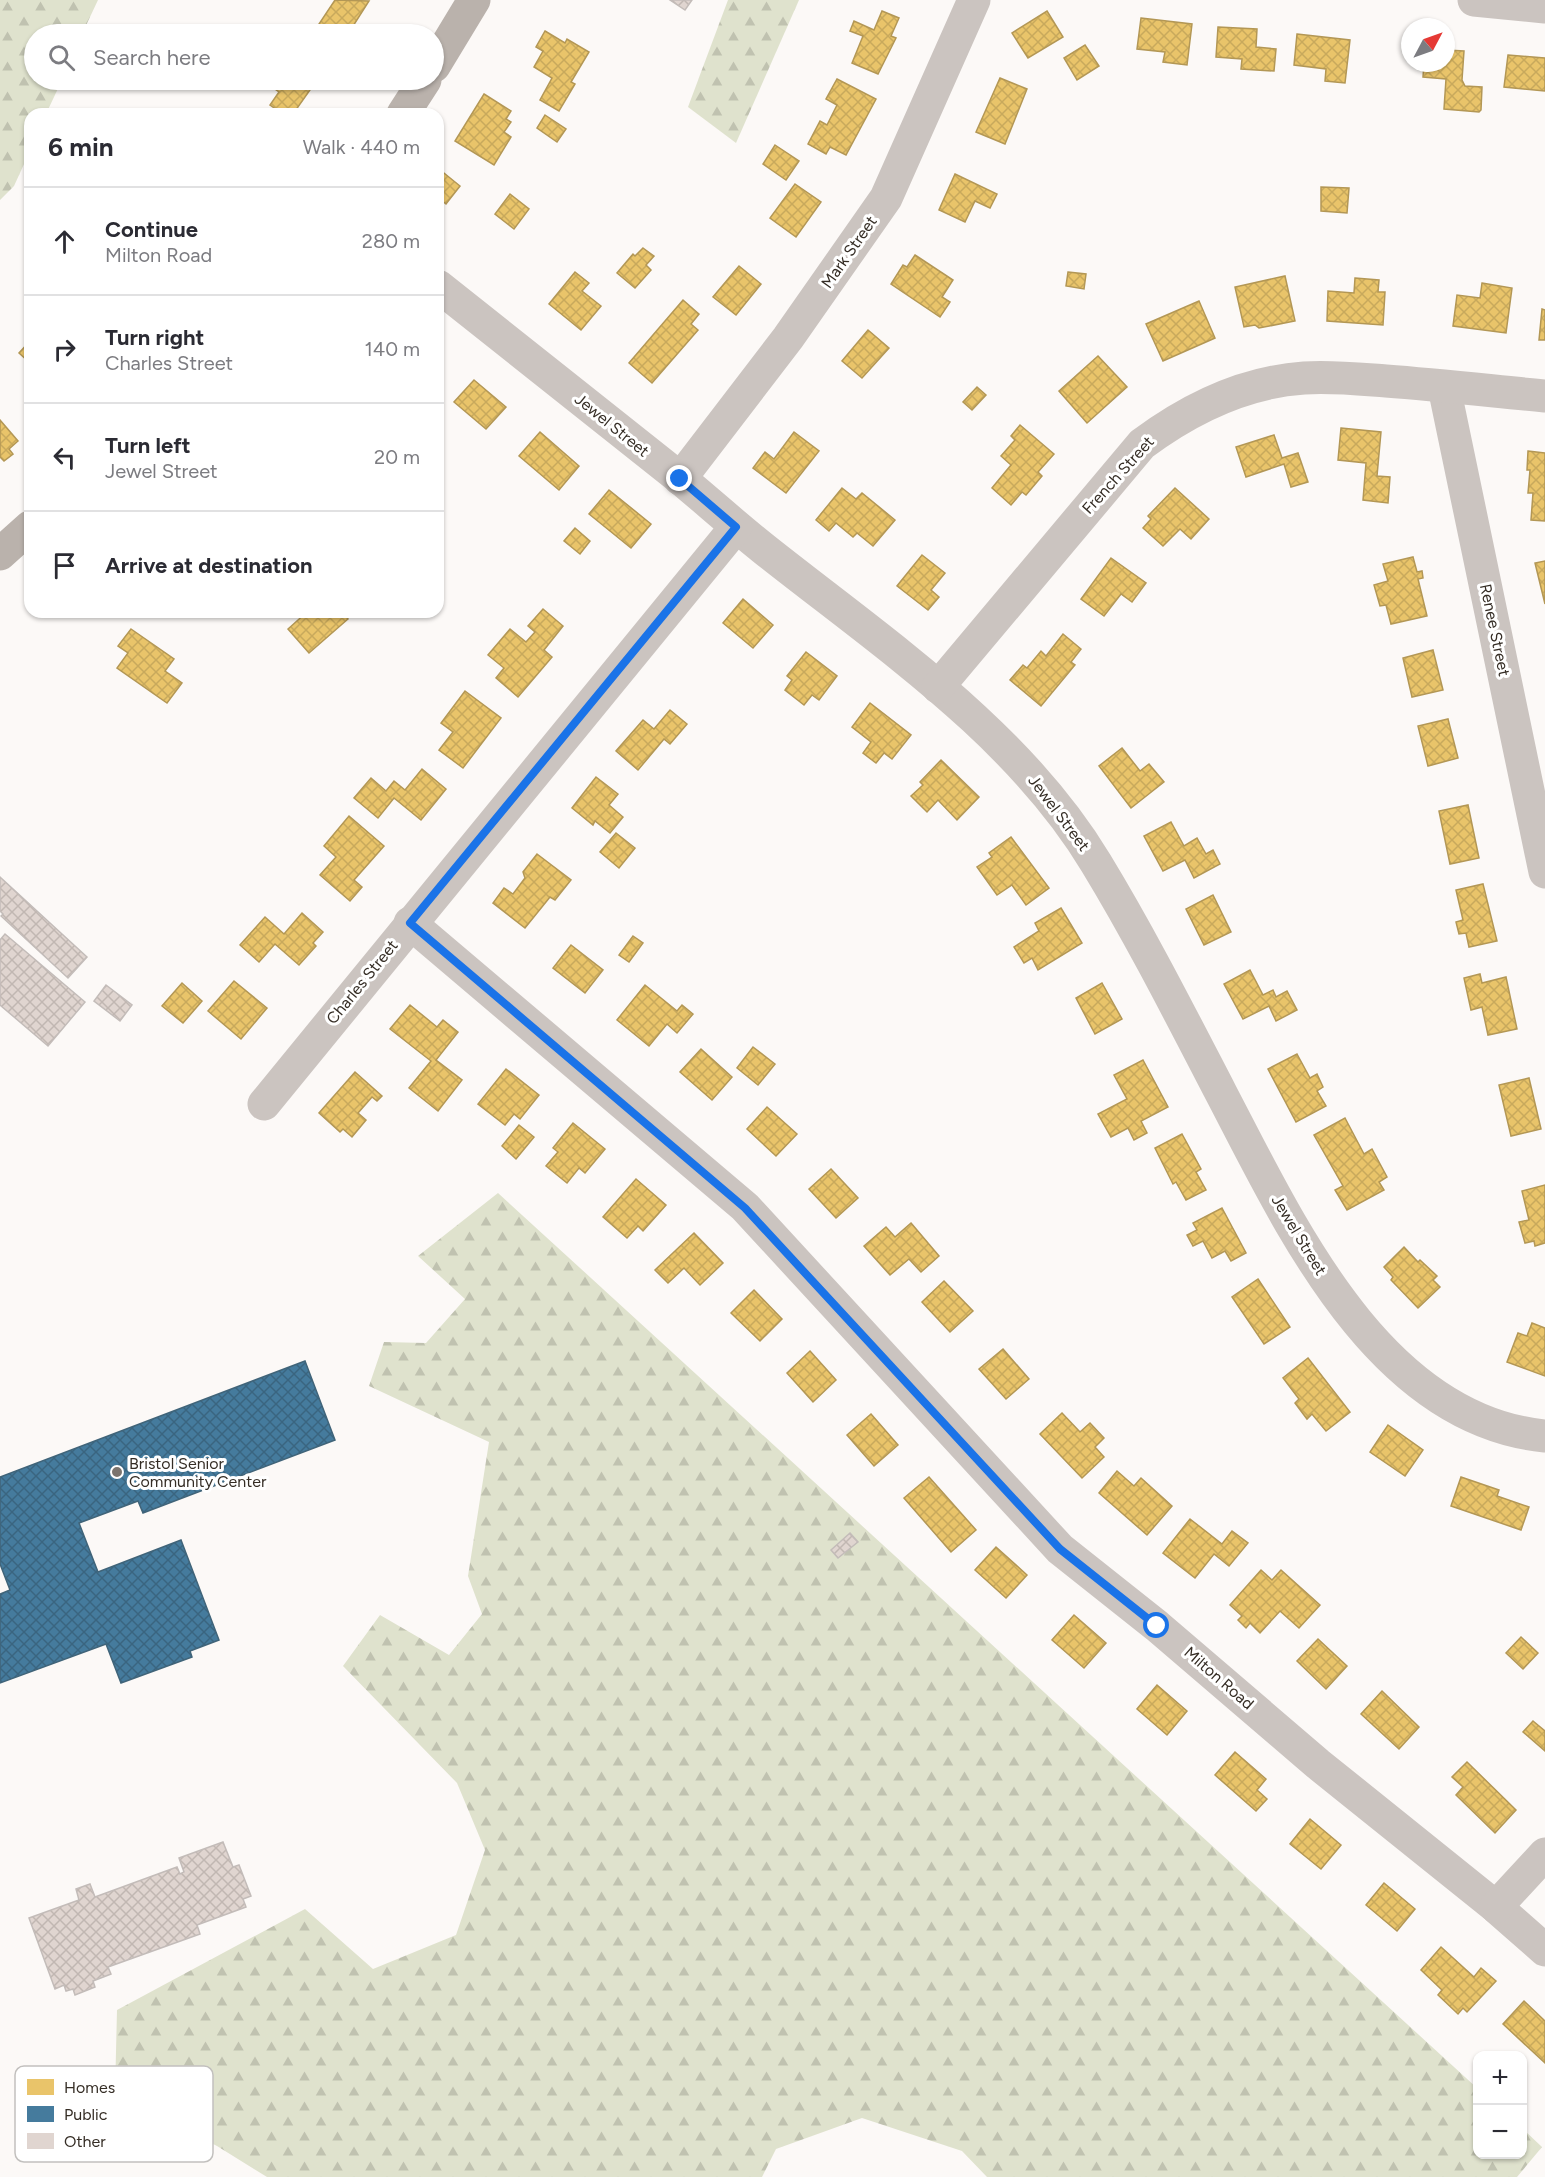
<!DOCTYPE html>
<html lang="en">
<head>
<meta charset="utf-8">
<style>
	body { margin:0; font-family:Figtree,sans-serif; background:#f2f2f3; color:#2b2b33 }
	.controls { position:absolute; right:18px; bottom:18px; display:grid; overflow:hidden; border-radius:12px; box-shadow:0 2px 4px #0004 }
	.controls button { width:54px; height:54px; display:grid; place-items:center; padding:0; border:0; border-bottom:2px solid #e1e1e2; background:#fff; color:#2b2b33; font:30px sans-serif }
	.compass { position:absolute; left:1401px; top:18px; width:54px; height:54px; border-radius:50%; background:#fff; box-shadow:0 2px 4px #0004; rotate:49deg }
	.stop { position:absolute; width:18px; height:18px; margin:-14px; border:4px solid #1a73e8; border-radius:50%; background:#fff }
	.stop.end { background:#1a73e8; border-color:#fff; box-shadow:0 2px 6px #0008 }
	.list { margin:0; padding:0; list-style:none }
	h2 { display:flex; justify-content:space-between; align-items:center; height:78px; margin:0; padding:0 24px; font-size:26px }
	h2 small { font-size:20px; font-weight:400; color:#7c7c81 }
	.list li { display:grid; grid-template-columns:39px 1fr auto; gap:18px; align-items:center; box-sizing:border-box; height:108px; padding:0 24px; border-top:2px solid #e1e1e2 }
	.list b { display:block; font-size:22px; white-space:nowrap }
	.list p { margin:0; font-size:20px; white-space:nowrap; color:#7c7c81 }
	.list em { font-size:20px; font-style:normal; color:#7c7c81 }
	.icon { flex:none; width:33px; height:33px; fill:none; stroke:currentColor; stroke-width:2; stroke-linecap:round; stroke-linejoin:round }
	.map { position:relative; flex:none; width:1545px; height:2177px; overflow:hidden }
	.search { position:absolute; background:#fff; box-shadow:0 2px 4px #0004; left:24px; top:24px; width:420px; height:66px; display:flex; align-items:center; gap:15px; box-sizing:border-box; padding:0 21px; border-radius:33px; color:#7c7c81; font-size:22px }
	.panel { position:absolute; background:#fff; box-shadow:0 2px 4px #0004; left:24px; top:108px; width:420px; height:510px; border-radius:18px }
	.map>svg:first-child { display:block }
</style>
</head>
<body>
<div class="map">
<svg width="1545" height="2177" viewBox="0 0 1545 2177">
	<defs>
		<pattern id="forest-firs" width="22" height="20" patternUnits="userSpaceOnUse" patternTransform="scale(1.5)"><rect width="22" height="20" fill="#dfe2cd"/><path d="M5 1l3.5 6h-7zM16 11l3.5 6h-7z" fill="#c0c2b0"/></pattern>
		<pattern id="homes-cross-hatch" width="8" height="8" patternUnits="userSpaceOnUse" patternTransform="scale(1.5)"><rect width="8" height="8" fill="#e9c46a"/><path d="M0 0l8 8M0 8l8-8" fill="none" stroke="#c8a95c"/></pattern>
		<pattern id="public-cross-hatch" width="8" height="8" patternUnits="userSpaceOnUse" patternTransform="scale(1.5)"><rect width="8" height="8" fill="#457b9d"/><path d="M0 0l8 8M0 8l8-8" fill="none" stroke="#3a6580"/></pattern>
		<pattern id="building-cross-hatch" width="8" height="8" patternUnits="userSpaceOnUse" patternTransform="scale(1.5)"><rect width="8" height="8" fill="#e0d5d0"/><path d="M0 0l8 8M0 8l8-8" fill="none" stroke="#c1b7b2"/></pattern>
	</defs>
	<rect width="100%" height="100%" fill="#fcf9f7"/>
	<g fill="url(#forest-firs)">
		<path d="M0,0H98L82,34H34V80H62L46,114H30V151L14,186L0,200Z"/>
		<path d="M728,0H799L736,143L688,107Z"/>
		<path d="M498,1193L1477,2088L1478,2154H1522L1523,2129L1542,2147L1517,2177H987L962,2151L862,2118L776,2149L762,2177H267L217,2146L115,2094L117,2010L305,1909L373,1969L456,1935L485,1850L457,1783L343,1666L380,1615L449,1655L482,1614L468,1576L489,1442L369,1386L384,1342L426,1343L465,1299L418,1256Z"/>
	</g>
	<g fill="url(#homes-cross-hatch)" stroke="#b39755" stroke-width="1.5">
		<path d="M335,0L369,1L348,34H335L319,24Z"/>
		<path d="M882,11L899,18L891,36L896,38L878,74L852,63L863,36L850,31L854,21L874,30Z"/>
		<path d="M1047,11L1063,37L1028,58L1012,33Z"/>
		<path d="M1141,18L1192,24L1187,65L1163,62L1165,52L1137,49Z"/>
		<path d="M1218,27L1257,29L1256,47L1276,49L1274,71L1241,69L1242,59L1216,57Z"/>
		<path d="M545,31L565,43L567,39L589,52L571,82L575,84L559,111L540,100L552,78L534,67L543,51L536,47Z"/>
		<path d="M1297,34L1350,40L1345,83L1325,81L1326,69L1294,65Z"/>
		<path d="M1085,45L1099,66L1077,80L1064,58Z"/>
		<path d="M1446,50L1464,51L1462,80L1465,86L1482,87L1481,110L1479,112L1444,109L1446,79L1423,77L1424,63H1446Z"/>
		<path d="M1508,55L1545,58V91L1504,87Z"/>
		<path d="M1000,78L1027,89L1005,144L976,132Z"/>
		<path d="M837,79L876,99L846,155L830,147L826,154L808,144L820,121L827,125L837,105L826,99Z"/>
		<path d="M282,80H317L293,114H283L270,105L279,92L275,89Z"/>
		<path d="M484,94L511,111L506,119L511,122L504,132L511,137L494,165L455,141Z"/>
		<path d="M545,115L566,129L557,142L537,128Z"/>
		<path d="M775,145L799,161L786,180L763,164Z"/>
		<path d="M439,169L460,186L446,204L441,200L438,204Z"/>
		<path d="M955,174L997,194L990,208L975,201L965,222L939,210Z"/>
		<path d="M795,184L821,202L796,237L770,218Z"/>
		<path d="M1321,187L1349,188L1347,213L1321,211Z"/>
		<path d="M510,194L529,209L514,229L495,214Z"/>
		<path d="M643,248L654,256L646,265L651,270L635,288L617,273L633,254L635,256Z"/>
		<path d="M915,255L953,280L942,297L950,302L940,317L891,284L903,265L907,267Z"/>
		<path d="M739,266L761,284L736,315L713,297Z"/>
		<path d="M575,272L589,283L582,291L601,306L581,330L549,304Z"/>
		<path d="M1068,272L1086,274L1084,289L1066,286Z"/>
		<path d="M1285,276L1295,321L1259,328L1255,325L1244,327L1235,287Z"/>
		<path d="M1355,278L1379,280L1378,292H1385L1383,325L1327,321L1328,291L1354,293Z"/>
		<path d="M1482,283L1512,288L1506,333L1453,326L1457,295L1480,298Z"/>
		<path d="M683,300L699,314L691,324L698,330L652,383L629,363Z"/>
		<path d="M1199,301L1215,338L1163,361L1146,324Z"/>
		<path d="M1542,309L1545,310V340H1539Z"/>
		<path d="M868,330L889,348L862,378L842,361Z"/>
		<path d="M30,341V363L19,353Z"/>
		<path d="M1098,356L1127,387L1087,423L1059,391Z"/>
		<path d="M474,380L506,407L486,429L454,402Z"/>
		<path d="M977,387L986,395L972,410L963,402Z"/>
		<path d="M0,420L18,441L9,449L13,454L4,461L0,457Z"/>
		<path d="M1020,425L1054,454L1038,472L1042,476L1026,495L1022,492L1011,505L992,488L1011,465L1001,456L1015,440L1011,436Z"/>
		<path d="M1341,428L1381,432L1377,476L1390,477L1388,503L1363,500L1366,463L1338,460Z"/>
		<path d="M540,432L579,466L559,490L519,456Z"/>
		<path d="M794,432L819,451L786,493L753,468L765,452L774,459Z"/>
		<path d="M1274,435L1282,458L1298,453L1308,482L1291,487L1284,464L1246,477L1236,447Z"/>
		<path d="M1528,451L1545,453V521L1531,520L1533,493H1528L1530,470H1527Z"/>
		<path d="M842,488L856,499L862,493L895,520L873,546L857,533L853,537L836,523L829,531L816,520Z"/>
		<path d="M1175,488L1209,519L1191,539L1180,529L1163,546L1143,528L1151,519L1148,516Z"/>
		<path d="M609,490L651,524L631,548L589,514Z"/>
		<path d="M575,528L590,541L580,554L564,541Z"/>
		<path d="M922,555L945,573L931,590L939,597L928,610L897,586Z"/>
		<path d="M1413,557L1417,572L1422,571L1423,578L1418,579L1427,616L1391,624L1386,605L1380,606L1374,585L1388,581L1383,564Z"/>
		<path d="M1111,558L1146,583L1132,602L1121,594L1104,616L1081,599Z"/>
		<path d="M1545,561V604L1535,563Z"/>
		<path d="M743,599L773,625L753,648L723,623Z"/>
		<path d="M543,609L563,626L544,650L552,657L518,697L496,678L504,668L488,655L510,629L526,642L535,632L528,626Z"/>
		<path d="M307,612H342L348,619L309,653L288,629Z"/>
		<path d="M131,629L174,659L165,671L182,683L167,703L117,668L128,653L118,646Z"/>
		<path d="M1063,634L1081,649L1071,662L1075,665L1041,706L1010,680L1023,665L1027,668L1041,651L1046,656Z"/>
		<path d="M1433,650L1443,690L1412,697L1403,658Z"/>
		<path d="M806,652L837,676L819,700L812,695L804,705L785,690L792,680L787,676Z"/>
		<path d="M465,691L501,718L463,768L439,750L453,732L441,723Z"/>
		<path d="M870,703L911,735L892,759L884,753L876,763L863,753L871,742L852,727Z"/>
		<path d="M670,710L687,724L670,744L664,739L638,770L616,751L643,720L654,729Z"/>
		<path d="M1448,719L1458,758L1428,766L1418,726Z"/>
		<path d="M1122,748L1140,771L1149,764L1164,782L1131,808L1099,766Z"/>
		<path d="M941,760L979,797L957,820L938,800L927,812L911,796L923,785L920,782Z"/>
		<path d="M422,769L446,789L421,820L394,798L378,818L354,798L371,778L386,791L394,781L405,790Z"/>
		<path d="M596,777L618,794L609,805L623,817L610,833L595,821L593,825L572,808Z"/>
		<path d="M1468,805L1479,858L1450,864L1439,811Z"/>
		<path d="M349,816L384,846L354,880L362,887L350,901L320,875L336,857L324,846Z"/>
		<path d="M1171,822L1184,846L1197,838L1206,854L1213,850L1220,864L1194,878L1185,860L1163,871L1144,836Z"/>
		<path d="M616,833L635,848L619,868L600,852Z"/>
		<path d="M1011,837L1049,888L1026,905L1012,885L997,895L977,867L992,857L989,853Z"/>
		<path d="M537,854L571,880L555,900L550,897L525,928L493,903L504,888L513,894L525,878L523,872Z"/>
		<path d="M1483,884L1497,941L1469,947L1466,933L1459,934L1456,922L1463,920L1456,890Z"/>
		<path d="M1213,895L1231,932L1204,945L1186,909Z"/>
		<path d="M1061,908L1082,943L1038,970L1032,958L1024,963L1014,947L1039,931L1035,923Z"/>
		<path d="M302,913L323,932L313,943L316,946L299,965L275,944L259,962L240,945L265,917L284,934Z"/>
		<path d="M633,936L643,943L629,962L619,955Z"/>
		<path d="M571,945L603,970L585,993L553,968Z"/>
		<path d="M1250,970L1263,995L1273,990L1276,997L1287,991L1297,1010L1276,1021L1269,1006L1243,1019L1224,984Z"/>
		<path d="M1480,974L1482,983L1506,977L1517,1029L1488,1035L1482,1007L1471,1010L1464,978Z"/>
		<path d="M234,981L267,1008L241,1039L208,1011Z"/>
		<path d="M182,983L202,1001L183,1023L162,1006Z"/>
		<path d="M1102,983L1122,1019L1095,1034L1076,998Z"/>
		<path d="M645,985L677,1011L682,1005L693,1014L677,1033L667,1024L649,1046L617,1020Z"/>
		<path d="M410,1005L437,1027L443,1020L458,1032L436,1060L462,1080L438,1111L409,1088L431,1061L390,1029Z"/>
		<path d="M753,1047L775,1064L758,1085L737,1068Z"/>
		<path d="M701,1049L732,1077L712,1100L680,1072Z"/>
		<path d="M1297,1054L1310,1078L1317,1074L1323,1087L1317,1091L1326,1106L1296,1122L1268,1069Z"/>
		<path d="M1143,1060L1168,1107L1141,1121L1147,1133L1134,1140L1128,1128L1111,1137L1098,1114L1127,1099L1114,1075Z"/>
		<path d="M506,1069L539,1095L520,1119L514,1114L505,1125L478,1104Z"/>
		<path d="M355,1072L382,1096L377,1101L372,1097L358,1113L366,1120L352,1137L343,1129L340,1132L319,1113Z"/>
		<path d="M1529,1078L1541,1129L1511,1136L1499,1085Z"/>
		<path d="M767,1107L797,1134L776,1156L747,1129Z"/>
		<path d="M1345,1118L1364,1154L1372,1149L1387,1177L1379,1182L1384,1190L1347,1210L1335,1190L1343,1186L1314,1135Z"/>
		<path d="M573,1123L605,1149L585,1173L579,1168L567,1183L546,1166L558,1152L553,1148Z"/>
		<path d="M519,1125L534,1137L516,1159L502,1146Z"/>
		<path d="M1182,1134L1201,1169L1196,1172L1206,1190L1186,1200L1176,1182L1173,1184L1155,1148Z"/>
		<path d="M831,1169L858,1198L836,1218L809,1189Z"/>
		<path d="M636,1179L666,1205L643,1231L638,1226L627,1238L603,1217Z"/>
		<path d="M1545,1185V1243L1535,1246L1534,1241L1525,1243L1519,1222L1529,1220L1522,1191Z"/>
		<path d="M1222,1208L1246,1253L1231,1261L1225,1251L1212,1258L1203,1241L1193,1246L1187,1235L1197,1230L1193,1223Z"/>
		<path d="M911,1223L939,1256L921,1272L909,1259L890,1275L864,1246L886,1227L895,1237Z"/>
		<path d="M694,1233L723,1263L700,1285L684,1268L668,1283L655,1270Z"/>
		<path d="M1404,1247L1418,1262L1420,1260L1437,1276L1433,1280L1440,1287L1418,1308L1391,1280L1393,1277L1384,1267Z"/>
		<path d="M1258,1279L1290,1327L1264,1344L1232,1297Z"/>
		<path d="M944,1281L973,1311L950,1332L922,1302Z"/>
		<path d="M754,1290L782,1319L760,1341L731,1313Z"/>
		<path d="M1532,1323L1545,1328V1376L1507,1362L1518,1333L1527,1336Z"/>
		<path d="M1003,1349L1029,1379L1006,1399L979,1369Z"/>
		<path d="M810,1351L836,1380L813,1402L787,1373Z"/>
		<path d="M1308,1358L1350,1412L1326,1431L1312,1414L1307,1419L1295,1403L1299,1399L1283,1378Z"/>
		<path d="M1062,1413L1080,1432L1090,1423L1104,1438L1095,1447L1104,1457L1082,1478L1040,1434Z"/>
		<path d="M871,1414L898,1445L874,1466L847,1435Z"/>
		<path d="M1388,1425L1423,1450L1405,1476L1370,1452Z"/>
		<path d="M1117,1471L1134,1486L1141,1478L1172,1506L1147,1535L1099,1493Z"/>
		<path d="M929,1477L976,1530L951,1552L904,1498Z"/>
		<path d="M1461,1477L1499,1490L1497,1496L1529,1507L1521,1530L1451,1506Z"/>
		<path d="M1190,1519L1222,1544L1232,1531L1248,1543L1229,1566L1214,1554L1195,1578L1163,1553Z"/>
		<path d="M996,1547L1027,1575L1006,1598L975,1570Z"/>
		<path d="M1261,1570L1272,1580L1281,1570L1320,1605L1299,1628L1280,1611L1260,1633L1250,1623L1246,1628L1238,1620L1242,1616L1230,1605Z"/>
		<path d="M1074,1615L1106,1643L1084,1668L1052,1640Z"/>
		<path d="M1521,1637L1538,1653L1523,1669L1506,1653Z"/>
		<path d="M1318,1639L1347,1666L1326,1689L1297,1661Z"/>
		<path d="M1157,1685L1187,1711L1167,1735L1137,1709Z"/>
		<path d="M1382,1691L1419,1727L1399,1749L1361,1714Z"/>
		<path d="M1533,1721L1545,1731V1751L1523,1732Z"/>
		<path d="M1235,1752L1266,1779L1257,1790L1267,1799L1256,1811L1215,1775Z"/>
		<path d="M1467,1762L1516,1810L1495,1833L1456,1795L1463,1787L1452,1777Z"/>
		<path d="M1310,1819L1341,1845L1321,1869L1290,1844Z"/>
		<path d="M1384,1883L1415,1909L1397,1931L1366,1905Z"/>
		<path d="M1441,1947L1474,1977L1481,1968L1496,1981L1467,2012L1463,2008L1458,2014L1438,1995L1442,1990L1421,1970Z"/>
		<path d="M1524,2001L1545,2021V2063L1503,2024Z"/>
	</g>
	<path fill="url(#public-cross-hatch)" stroke="#406479" stroke-width="1.5" d="M305,1361L335,1440L143,1513L138,1501L79,1523L98,1572L181,1540L219,1640L190,1651L192,1657L121,1683L106,1644L0,1683V1594L10,1590L0,1564V1477Z"/>
	<g fill="url(#building-cross-hatch)" stroke="#c3bcb9" stroke-width="1.5">
		<path d="M670,0H692L685,10Z"/>
		<path d="M0,877L87,957L68,978L1,916L3,914L0,911Z"/>
		<path d="M5,934L85,1002L48,1046L0,1005V940Z"/>
		<path d="M106,985L132,1005L120,1021L94,1001Z"/>
		<path d="M850,1533L858,1542L838,1558L831,1550Z"/>
		<path d="M223,1842L233,1867L239,1865L251,1896L243,1899L246,1907L197,1925L200,1934L108,1967L111,1974L93,1981L95,1987L75,1995L73,1989L66,1991L64,1985L55,1989L29,1918L79,1900L76,1889L90,1884L95,1897L177,1867L180,1874L184,1872L179,1858Z"/>
	</g>
	<g fill="none" stroke-linecap="round" stroke-linejoin="round">
		<g stroke="#cbc4c0" stroke-width="33">
			<path d="M1474,0L1545,7"/>
			<path d="M438,286C517,349 597,412 676,475C705,499 734,525 764,549C881,642 1018,733 1096,863C1141,937 1181,1016 1221,1093C1289,1223 1378,1420 1545,1436"/>
			<path d="M1444,387L1545,872"/>
			<path d="M680,479L788,338L886,198L974,0"/>
			<path d="M938,687L1142,444C1189,409 1244,382 1304,378C1331,376 1359,379 1386,381C1439,385 1492,391 1545,396"/>
			<path d="M410,923L745,1207L1060,1549L1157,1626L1318,1764L1496,1907L1545,1950"/>
			<path d="M264,1104L736,527"/>
			<path d="M1496,1907L1545,1854"/>
		</g>
		<g stroke="#bab2ac" stroke-width="33">
			<path d="M434,66L474,0"/>
			<path d="M403,114L425,80"/>
			<path d="M0,554L30,527"/>
		</g>
	</g>
	<g fill="none" stroke-linecap="round" stroke-linejoin="round">
		<path stroke="#1a73e8" stroke-width="8" d="M680,479L736,527L410,923L745,1208L1060,1549L1157,1626"/>
	</g>
	<circle fill="#7b746e" stroke="#fff" stroke-width="2" cx="117" cy="1472" r="6"/>
	<g text-anchor="middle" dominant-baseline="central" stroke-width="6" stroke-linejoin="round" paint-order="stroke">
		<g font-size="16" fill="#352d25" stroke="#fff">
			<text transform="translate(849 252) rotate(-55)">Mark Street</text>
			<text transform="translate(612 425) rotate(39)">Jewel Street</text>
			<text transform="translate(1118 475) rotate(-48)">French Street</text>
			<text transform="translate(1495 630) rotate(78)">Renee Street</text>
			<text transform="translate(1059 813) rotate(53)">Jewel Street</text>
			<text transform="translate(362 982) rotate(-51)">Charles Street</text>
			<text transform="translate(1299 1235) rotate(59)">Jewel Street</text>
			<text transform="translate(1219 1678) rotate(41)">Milton Road</text>
		</g>
		<g font-size="16" fill="#352d25" stroke="#fff" text-anchor="start">
			<text x="129" y="1463">Bristol Senior<tspan x="129" dy="18">Community Center</tspan></text>
		</g>
	</g>
	<rect x="15" y="2066" width="198" height="96" rx="9" fill="#fff" stroke="#c2c0be" stroke-width="1.5"/>
	<rect x="27" y="2079" width="27" height="16" fill="#e9c46a"/>
	<rect x="27" y="2106" width="27" height="16" fill="#457b9d"/>
	<rect x="27" y="2133" width="27" height="16" fill="#e0d5d0"/>
	<g font-size="16" fill="#352d25">
		<text x="64" y="2093">Homes</text>
		<text x="64" y="2120">Public</text>
		<text x="64" y="2147">Other</text>
	</g>
</svg>
<div class="controls">
<button>+</button>
<button>−</button>
</div>
<svg class="compass" viewBox="-18 -18 36 36"><path d="M0-13l5 13h-10z" fill="#e53935"/><path d="M0 13l5-13h-10z" fill="#7c7c81"/></svg>
<div class="stop" style="left:1157px;top:1626px"></div>
<div class="stop end" style="left:680px;top:479px"></div>
<div class="search"><svg class="icon" aria-label="search" viewBox="0 0 24 24"><circle cx="10" cy="10" r="6"/><path d="M15 15l6 6"/></svg>Search here</div>
<section class="panel">
<h2>6 min<small>Walk · 440 m</small></h2>
<ul class="list">
<li><svg class="icon" aria-label="ahead" viewBox="0 0 24 24"><path d="M12 20V5M6 11l6-6 6 6"/></svg><div><b>Continue</b><p>Milton Road</p></div><em>280 m</em></li>
<li><svg class="icon" aria-label="right" viewBox="0 0 24 24"><path d="M7 20v-9h11M14 6l5 5-5 5"/></svg><div><b>Turn right</b><p>Charles Street</p></div><em>140 m</em></li>
<li><svg class="icon" aria-label="left" viewBox="0 0 24 24"><path d="M17 20v-9H6M10 6l-5 5 5 5"/></svg><div><b>Turn left</b><p>Jewel Street</p></div><em>20 m</em></li>
<li><svg class="icon" aria-label="arrive" viewBox="0 0 24 24"><path d="M6 21V4h12l-3 4 3 4H6"/></svg><div><b>Arrive at destination</b></div></li>
</ul>
</section>
</div>
</body>
</html>
